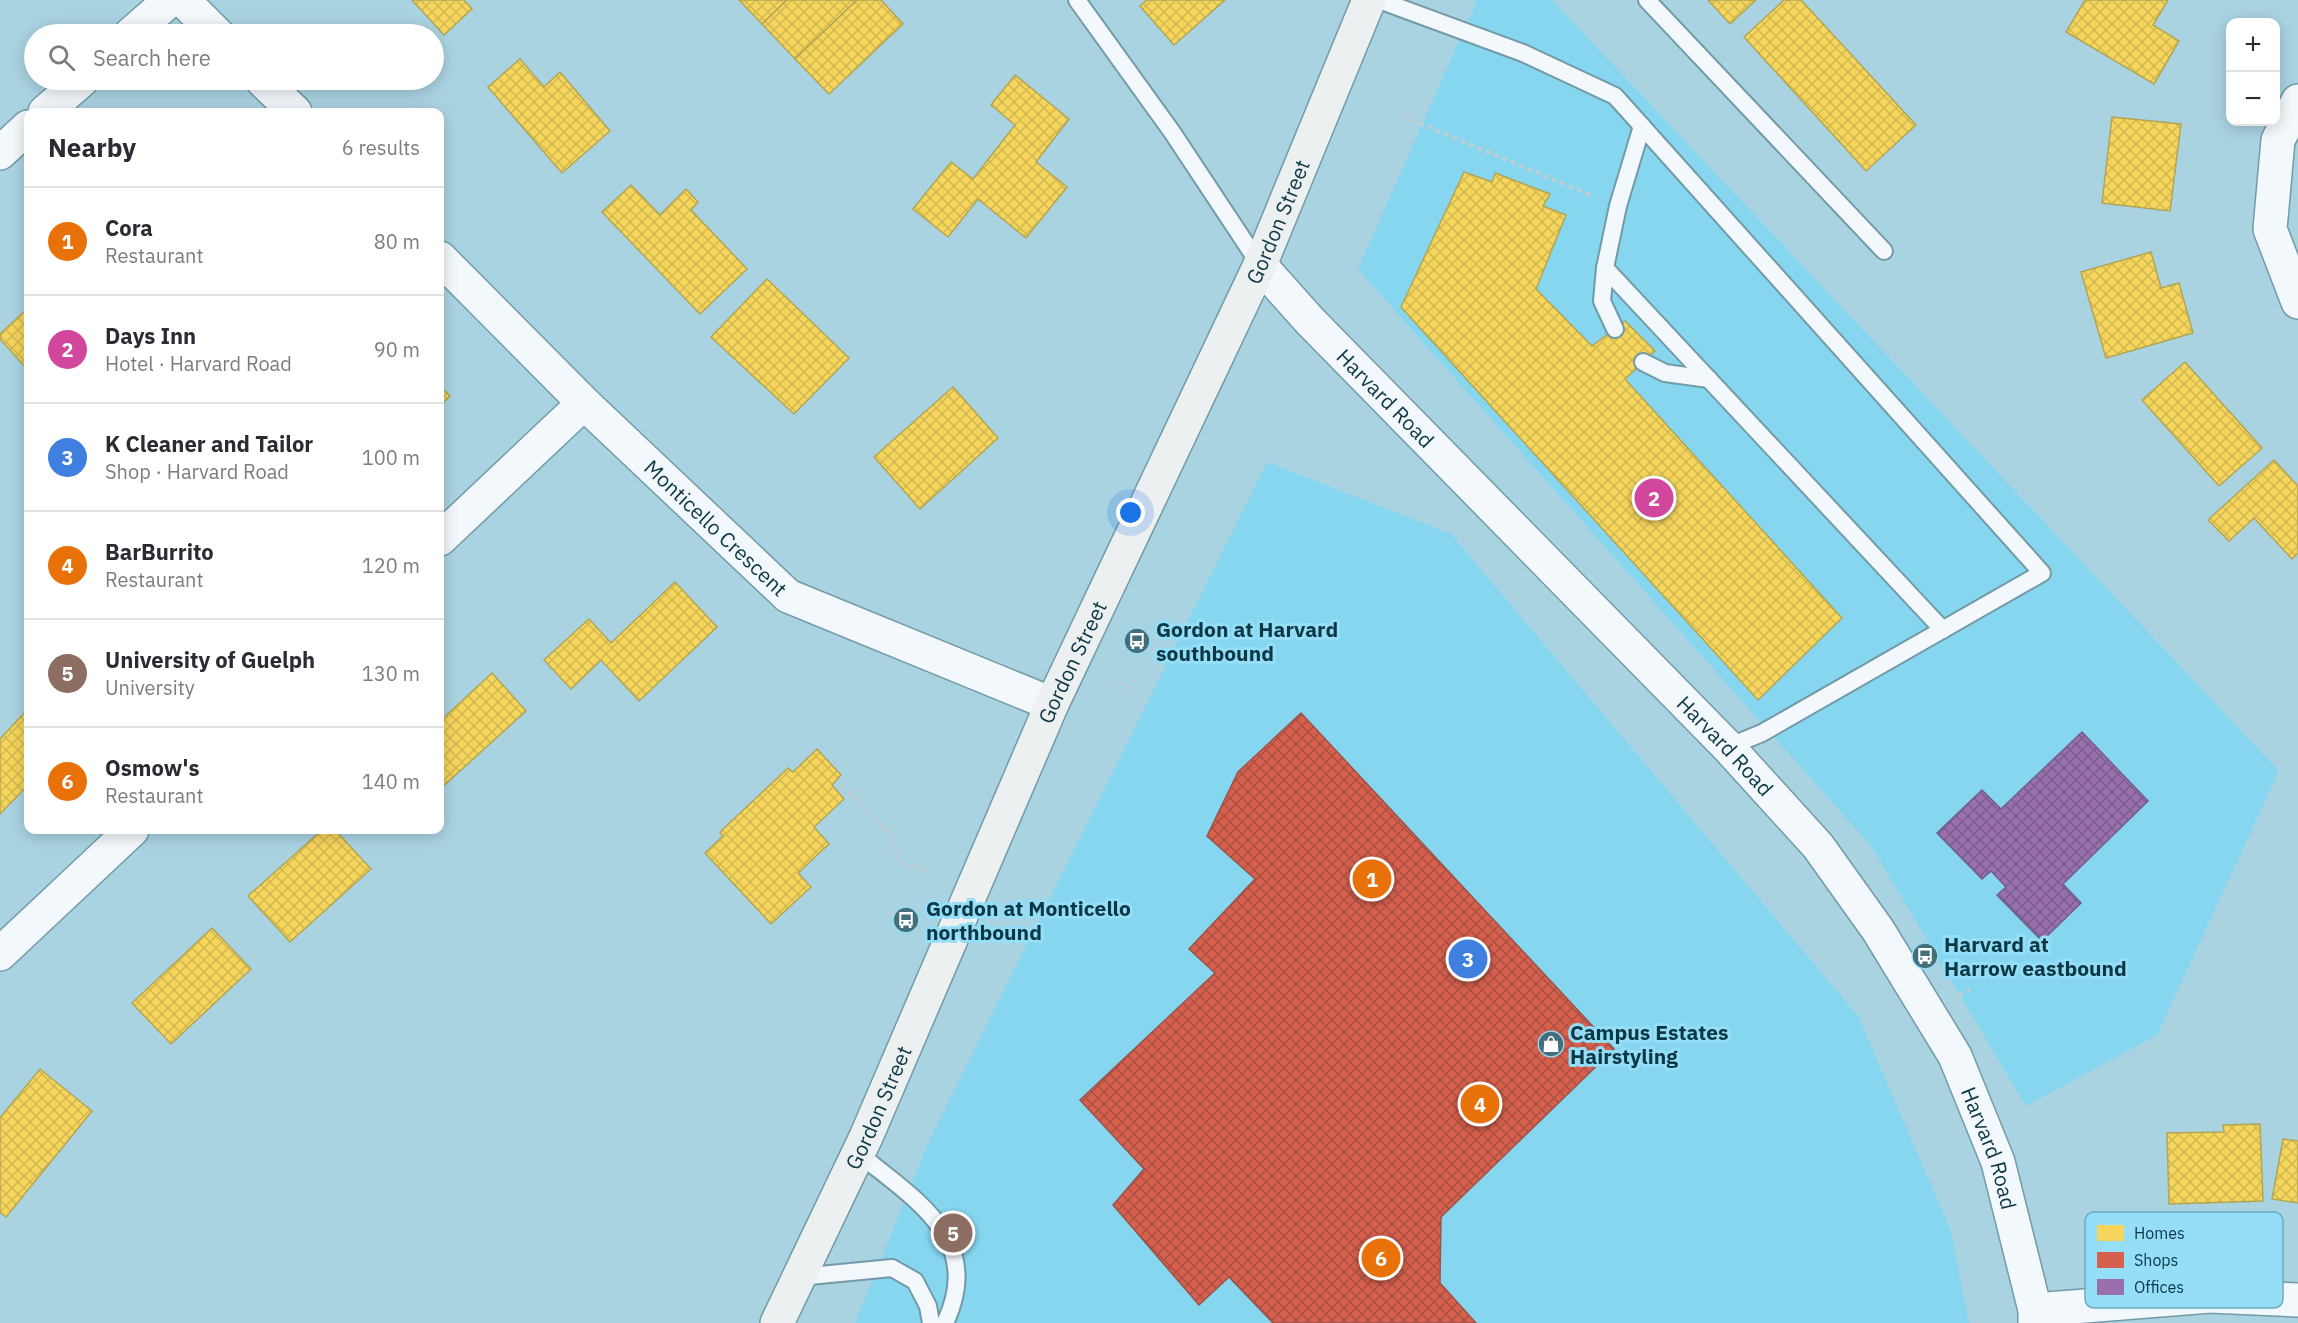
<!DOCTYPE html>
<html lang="en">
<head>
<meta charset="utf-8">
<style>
	body { margin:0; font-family:"IBM Plex Sans",sans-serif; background:#f2f2f3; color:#2b2b33 }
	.controls { position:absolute; right:18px; top:18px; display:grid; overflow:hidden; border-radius:12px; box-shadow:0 3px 15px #0003 }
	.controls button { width:54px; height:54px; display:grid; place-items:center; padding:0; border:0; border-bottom:2px solid #e1e1e2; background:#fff; color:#2b2b33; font:30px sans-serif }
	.you { position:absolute; left:1131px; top:513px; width:21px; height:21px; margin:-15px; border:4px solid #fff; border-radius:50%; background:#1a73e8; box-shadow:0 0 0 9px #1a73e833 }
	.badge { display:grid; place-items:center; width:39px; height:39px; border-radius:50%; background:#7c3aed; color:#fff; font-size:20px; font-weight:700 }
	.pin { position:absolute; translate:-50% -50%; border:3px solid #fff; box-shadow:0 2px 6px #0006 }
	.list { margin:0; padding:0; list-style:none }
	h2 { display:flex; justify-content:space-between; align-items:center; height:78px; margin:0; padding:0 24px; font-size:26px }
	h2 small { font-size:20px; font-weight:400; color:#7c7c81 }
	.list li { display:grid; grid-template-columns:39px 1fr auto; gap:18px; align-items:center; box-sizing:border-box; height:108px; padding:0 24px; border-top:2px solid #e1e1e2 }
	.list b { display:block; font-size:22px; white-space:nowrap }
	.list p { margin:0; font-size:20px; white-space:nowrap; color:#7c7c81 }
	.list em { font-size:20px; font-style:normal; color:#7c7c81 }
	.icon { flex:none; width:33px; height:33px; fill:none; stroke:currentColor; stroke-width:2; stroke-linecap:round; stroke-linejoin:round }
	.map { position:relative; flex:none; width:2298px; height:1323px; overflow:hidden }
	.search { position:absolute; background:#fff; box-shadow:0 3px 15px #0003; left:24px; top:24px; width:420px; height:66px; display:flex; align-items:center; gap:15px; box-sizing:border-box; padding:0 21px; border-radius:33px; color:#7c7c81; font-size:22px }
	.panel { position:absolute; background:#fff; box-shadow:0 3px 15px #0003; left:24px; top:108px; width:420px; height:726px; border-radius:12px }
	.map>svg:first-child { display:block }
</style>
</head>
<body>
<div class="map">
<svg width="2298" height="1323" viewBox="0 0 2298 1323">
	<defs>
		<pattern id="homes-cross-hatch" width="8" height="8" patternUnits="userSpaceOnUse" patternTransform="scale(1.5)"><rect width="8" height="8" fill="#f6d55c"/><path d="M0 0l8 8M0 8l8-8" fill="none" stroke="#d2b851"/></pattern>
		<pattern id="shops-cross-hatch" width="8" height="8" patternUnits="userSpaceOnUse" patternTransform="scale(1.5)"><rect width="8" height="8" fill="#d6604d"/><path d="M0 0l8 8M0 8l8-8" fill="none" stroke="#ac5042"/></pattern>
		<pattern id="offices-cross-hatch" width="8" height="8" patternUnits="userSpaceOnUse" patternTransform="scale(1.5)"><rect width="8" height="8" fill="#9970ab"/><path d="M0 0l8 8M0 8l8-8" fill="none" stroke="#7b5d8d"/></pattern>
	</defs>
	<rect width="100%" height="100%" fill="#aad3e2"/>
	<g fill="#86d6f0">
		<path d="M1477,0H1552L2279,771L2157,1035L2026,1106L1871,846L1358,269Z"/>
		<path d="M1267,462L1451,534L1858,1016L1951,1231L1969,1323H855L928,1143Z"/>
	</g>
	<g fill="url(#homes-cross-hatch)" stroke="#b0a655" stroke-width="1.5">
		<path d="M412,0H464L472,9L444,35Z"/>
		<path d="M739,0H787L762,24Z"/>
		<path d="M787,0H857L795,59L762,24Z"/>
		<path d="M857,0H881L903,24L829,94L795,59Z"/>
		<path d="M1147,0H1225L1174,45L1140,6Z"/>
		<path d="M1708,0H1756L1730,24Z"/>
		<path d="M1784,0H1801L1916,125L1866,171L1744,37Z"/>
		<path d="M2085,0H2168L2153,25L2179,41L2154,84L2066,32Z"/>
		<path d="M520,59L544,87L560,72L610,131L562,173L488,87Z"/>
		<path d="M1015,75L1069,119L1036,162L1067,187L1026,238L978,199L948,237L913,209L951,162L973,179L1015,125L991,105Z"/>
		<path d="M2112,117L2181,124L2170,211L2102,203Z"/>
		<path d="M1464,172L1492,182L1495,173L1550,194L1543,206L1566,215L1536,289L1592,346L1625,321L1655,351L1625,379L1842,618L1758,700L1401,307Z"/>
		<path d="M631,185L660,215L686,189L698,202L691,210L747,269L700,314L602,212Z"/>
		<path d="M2151,252L2161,288L2179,283L2193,333L2106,358L2081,272Z"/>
		<path d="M767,279L849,358L794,414L711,337Z"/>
		<path d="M28,308V370L0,339V334Z"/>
		<path d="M2185,362L2262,448L2219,486L2142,400Z"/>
		<path d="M440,386L450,396L440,406Z"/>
		<path d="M953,387L998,438L920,509L874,457Z"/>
		<path d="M2274,460L2298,486V553L2292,559L2254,518L2229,541L2208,520Z"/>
		<path d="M675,582L717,627L639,701L601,660L571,689L544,660L589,619L611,643Z"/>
		<path d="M492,673L526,711L440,789V721Z"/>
		<path d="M28,709V785L0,814V739Z"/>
		<path d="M817,749L841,775L832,785L844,799L814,827L829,844L798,873L811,887L771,924L705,853L723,836L720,832L788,768L793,772Z"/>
		<path d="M322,830H335L371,869L290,942L248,896Z"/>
		<path d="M212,928L251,969L171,1044L132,1003Z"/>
		<path d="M40,1069L92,1111L6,1217L0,1212V1118Z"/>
		<path d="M2260,1124L2263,1201L2169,1204L2167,1133L2224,1132L2223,1125Z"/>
		<path d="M2283,1139L2298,1141V1203L2272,1199Z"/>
	</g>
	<path fill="url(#shops-cross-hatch)" stroke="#99544b" stroke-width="1.5" d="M1301,713L1614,1049L1441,1217L1440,1283L1476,1323H1273L1229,1277L1199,1305L1113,1205L1144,1169L1080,1100L1215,973L1189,949L1255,879L1207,836L1238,772Z"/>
	<path fill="url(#offices-cross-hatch)" stroke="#6f5f8c" stroke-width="1.5" d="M2082,732L2148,801L2063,884L2081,903L2042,941L1997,895L2006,887L1991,871L1982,879L1937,833L1982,790L2001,809Z"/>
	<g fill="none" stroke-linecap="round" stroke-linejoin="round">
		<g stroke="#729aa7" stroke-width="20">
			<g id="lane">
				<path d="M1077,0L1172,132L1260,265"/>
				<path d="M1379,0L1523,53L1615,96L2042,573L1762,733L1728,747"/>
				<path d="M1647,0L1884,251"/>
				<path d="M1642,126L1618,206L1605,268L1943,630"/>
				<path d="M1605,268L1602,301L1615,329"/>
				<path d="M1643,362L1665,373L1709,379"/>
				<path d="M858,1153C914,1199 985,1239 945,1323"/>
				<path d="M799,1277L892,1268L915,1281L928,1306L931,1323"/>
			</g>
		</g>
		<g stroke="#729aa7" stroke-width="36">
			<g id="street">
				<path d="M186,0L189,6L217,34"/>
				<path d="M131,34L170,0"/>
				<path d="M262,80L295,112"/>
				<path d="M2298,101L2278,140L2270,229L2298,302"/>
				<path d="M45,112L82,80"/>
				<path d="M0,153L28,127"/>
				<path id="s1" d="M440,258L584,403L788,596L1052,704"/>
				<path id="s2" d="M1260,265L1310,321L1728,747L1818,846L1878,930L1955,1056L1998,1162L2035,1310V1323"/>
				<path d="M440,539L584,403"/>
				<path d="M0,954L132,830"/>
				<path d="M2035,1310L2210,1296L2298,1300"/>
			</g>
		</g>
		<g stroke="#729aa7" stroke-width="36">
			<g id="secondary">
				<path id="s3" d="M777,1323L866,1137L1052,704L1260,265L1369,0"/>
			</g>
		</g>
		<g stroke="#c0ced3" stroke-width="4" stroke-dasharray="4.5 4.5" stroke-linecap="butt">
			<path d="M1403,116L1592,196"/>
			<path d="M1137,641L1155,652"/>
			<path d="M1118,682L1136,692"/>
			<path d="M841,784L890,834L899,860L907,868"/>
			<path d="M909,865L925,871"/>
			<path d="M888,912L906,920"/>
			<path d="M1959,995L1970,989"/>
		</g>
		<use href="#lane" stroke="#f2f8fb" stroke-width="16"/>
		<use href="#street" stroke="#f2f8fb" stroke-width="33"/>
		<use href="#secondary" stroke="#edf0f1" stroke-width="33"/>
	</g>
	<defs>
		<g id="bus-disc" transform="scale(1.35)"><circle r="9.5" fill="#436e7c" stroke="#94def8"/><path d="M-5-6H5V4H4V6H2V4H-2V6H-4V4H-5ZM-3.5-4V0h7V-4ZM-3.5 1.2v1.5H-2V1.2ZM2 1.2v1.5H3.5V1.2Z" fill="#fff"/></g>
		<g id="shop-disc" transform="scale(1.35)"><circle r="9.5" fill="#436e7c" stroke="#94def8"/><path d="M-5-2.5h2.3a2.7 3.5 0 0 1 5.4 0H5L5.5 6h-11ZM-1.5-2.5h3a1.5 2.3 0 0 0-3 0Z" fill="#fff"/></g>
	</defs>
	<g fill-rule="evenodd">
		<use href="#bus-disc" x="1137" y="641"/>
		<use href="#bus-disc" x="906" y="920"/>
		<use href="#bus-disc" x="1925" y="956"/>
		<use href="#shop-disc" x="1551" y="1044"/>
	</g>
	<g text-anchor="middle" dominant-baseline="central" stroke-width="6" stroke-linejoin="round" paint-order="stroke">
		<g font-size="21" fill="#0c3845" stroke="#94def8">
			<text stroke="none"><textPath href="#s3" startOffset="1210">Gordon Street</textPath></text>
			<text stroke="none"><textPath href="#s2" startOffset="183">Harvard Road</textPath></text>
			<text stroke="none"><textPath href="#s1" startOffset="386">Monticello Crescent</textPath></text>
			<text stroke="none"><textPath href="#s3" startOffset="724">Gordon Street</textPath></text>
			<text stroke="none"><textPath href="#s2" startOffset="669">Harvard Road</textPath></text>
			<text stroke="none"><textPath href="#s3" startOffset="238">Gordon Street</textPath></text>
			<text stroke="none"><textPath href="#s2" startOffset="1155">Harvard Road</textPath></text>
		</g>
		<g font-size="21" font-weight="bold" fill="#0c3845" stroke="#94def8" text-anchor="start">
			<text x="1156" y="629">Gordon at Harvard<tspan x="1156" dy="24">southbound</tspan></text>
			<text x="926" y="908">Gordon at Monticello<tspan x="926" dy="24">northbound</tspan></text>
			<text x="1944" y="944">Harvard at<tspan x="1944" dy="24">Harrow eastbound</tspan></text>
			<text x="1570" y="1032">Campus Estates<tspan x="1570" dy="24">Hairstyling</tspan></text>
		</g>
	</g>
	<rect x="2085" y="1212" width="198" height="96" rx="9" fill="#94def8" stroke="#6bacc2" stroke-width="1.5"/>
	<rect x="2097" y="1225" width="27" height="16" fill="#f6d55c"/>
	<rect x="2097" y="1252" width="27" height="16" fill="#d6604d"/>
	<rect x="2097" y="1279" width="27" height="16" fill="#9970ab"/>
	<g font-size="16" fill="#0c3845">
		<text x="2134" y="1239">Homes</text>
		<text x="2134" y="1266">Shops</text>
		<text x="2134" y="1293">Offices</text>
	</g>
</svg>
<div class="controls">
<button>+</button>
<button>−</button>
</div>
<div class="you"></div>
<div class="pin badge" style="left:1372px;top:879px;background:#e8710a">1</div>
<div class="pin badge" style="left:1654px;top:498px;background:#d1479c">2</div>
<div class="pin badge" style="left:1468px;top:959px;background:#3f7fe0">3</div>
<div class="pin badge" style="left:1480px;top:1104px;background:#e8710a">4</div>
<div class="pin badge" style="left:953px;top:1233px;background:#8d6e63">5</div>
<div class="pin badge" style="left:1381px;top:1258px;background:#e8710a">6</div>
<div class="search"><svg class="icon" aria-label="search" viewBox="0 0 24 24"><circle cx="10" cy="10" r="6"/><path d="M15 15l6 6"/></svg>Search here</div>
<section class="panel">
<h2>Nearby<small>6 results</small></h2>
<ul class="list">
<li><span class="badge" style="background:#e8710a">1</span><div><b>Cora</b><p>Restaurant</p></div><em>80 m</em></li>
<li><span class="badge" style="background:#d1479c">2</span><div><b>Days Inn</b><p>Hotel · Harvard Road</p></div><em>90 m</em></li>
<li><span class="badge" style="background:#3f7fe0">3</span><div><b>K Cleaner and Tailor</b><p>Shop · Harvard Road</p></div><em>100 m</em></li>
<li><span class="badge" style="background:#e8710a">4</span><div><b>BarBurrito</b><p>Restaurant</p></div><em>120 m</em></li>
<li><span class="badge" style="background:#8d6e63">5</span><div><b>University of Guelph</b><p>University</p></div><em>130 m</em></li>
<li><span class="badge" style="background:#e8710a">6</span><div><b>Osmow's</b><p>Restaurant</p></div><em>140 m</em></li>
</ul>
</section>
</div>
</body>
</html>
